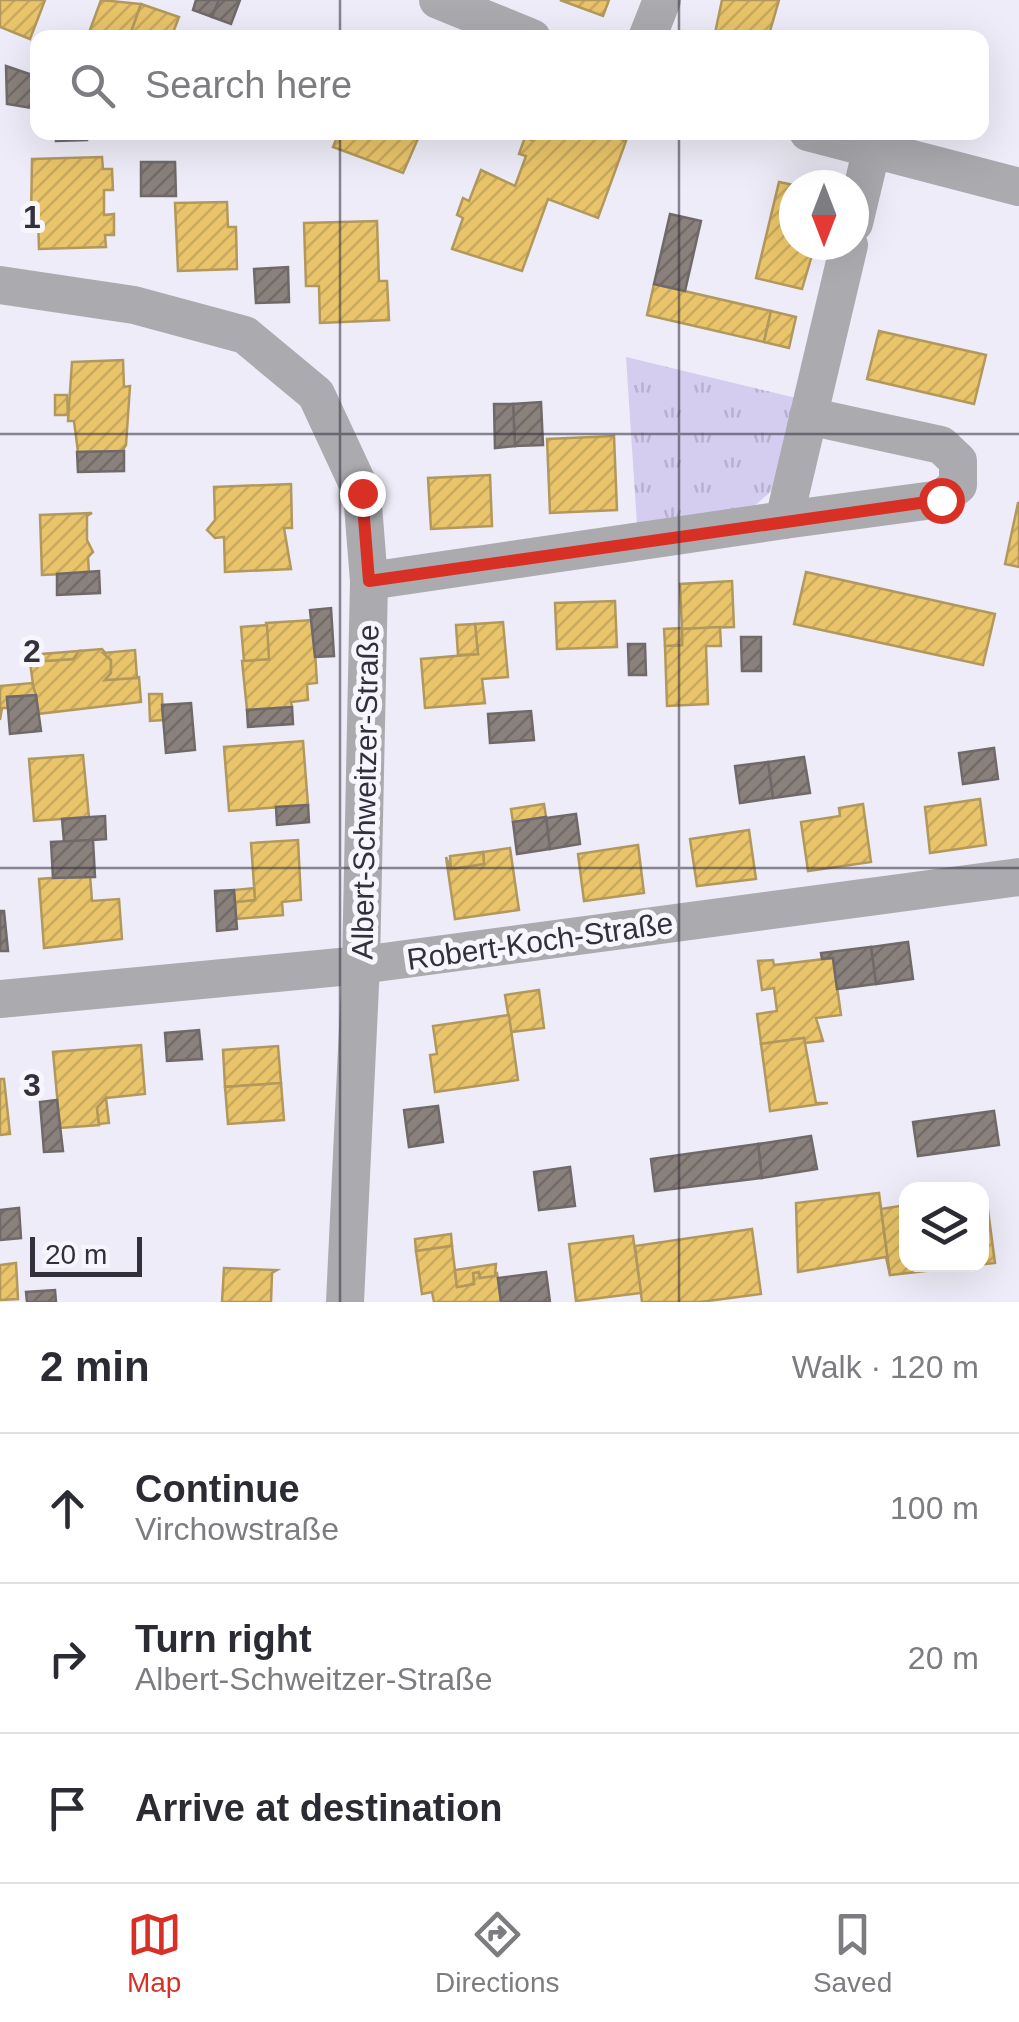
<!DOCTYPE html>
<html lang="en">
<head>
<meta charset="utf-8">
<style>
	body { margin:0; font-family:Helvetica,sans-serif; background:#f7f7f7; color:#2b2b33 }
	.controls { position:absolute; right:30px; bottom:30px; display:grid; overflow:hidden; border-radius:20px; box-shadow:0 10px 40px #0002 }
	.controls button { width:90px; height:90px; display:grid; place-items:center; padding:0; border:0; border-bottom:2px solid #e1e1e2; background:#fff; color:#2b2b33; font:50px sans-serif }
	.compass { position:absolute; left:779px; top:170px; width:90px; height:90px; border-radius:50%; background:#fff; box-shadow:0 10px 40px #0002; rotate:180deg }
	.scale { position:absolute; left:30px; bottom:25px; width:112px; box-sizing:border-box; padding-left:10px; border:5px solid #33303c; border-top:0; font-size:28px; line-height:35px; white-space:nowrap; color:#33303c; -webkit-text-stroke:8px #f7f6fc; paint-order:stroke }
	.stop { position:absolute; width:30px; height:30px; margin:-22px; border:8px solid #d93025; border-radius:50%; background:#fff }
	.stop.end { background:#d93025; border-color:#fff; box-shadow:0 2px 10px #0008 }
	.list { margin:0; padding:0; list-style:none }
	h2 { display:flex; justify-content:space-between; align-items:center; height:130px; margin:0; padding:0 40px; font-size:42px }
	h2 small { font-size:32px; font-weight:400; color:#7c7c81 }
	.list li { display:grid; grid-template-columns:65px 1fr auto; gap:30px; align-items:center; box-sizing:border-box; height:150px; padding:0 40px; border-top:2px solid #e1e1e2 }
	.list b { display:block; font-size:38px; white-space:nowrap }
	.list p { margin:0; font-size:32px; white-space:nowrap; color:#7c7c81 }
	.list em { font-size:32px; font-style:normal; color:#7c7c81 }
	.icon { flex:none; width:55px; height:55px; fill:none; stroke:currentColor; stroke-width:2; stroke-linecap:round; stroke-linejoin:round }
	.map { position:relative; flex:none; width:1019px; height:1302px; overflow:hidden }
	.search { position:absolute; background:#fff; box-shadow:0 10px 40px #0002; left:30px; right:30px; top:30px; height:110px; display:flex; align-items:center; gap:25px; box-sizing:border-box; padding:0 35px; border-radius:20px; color:#7c7c81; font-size:38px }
	.sheet { height:580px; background:#fff }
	nav { display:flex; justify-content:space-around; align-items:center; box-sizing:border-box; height:140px; border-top:2px solid #e1e1e2; background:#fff; font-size:28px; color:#7c7c81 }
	nav a { display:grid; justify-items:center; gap:5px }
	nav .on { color:#d93025 }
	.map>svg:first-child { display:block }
</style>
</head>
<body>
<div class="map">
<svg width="1019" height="1302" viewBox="0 0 1019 1302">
	<defs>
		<pattern id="park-tufts" width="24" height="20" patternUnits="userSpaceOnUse" patternTransform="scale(2.5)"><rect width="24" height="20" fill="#d5cdf0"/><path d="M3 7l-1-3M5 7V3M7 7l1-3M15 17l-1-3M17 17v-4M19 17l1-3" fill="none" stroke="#b7b0cf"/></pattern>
		<pattern id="homes-hatch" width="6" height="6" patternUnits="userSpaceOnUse" patternTransform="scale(2.5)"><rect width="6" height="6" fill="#e9c46a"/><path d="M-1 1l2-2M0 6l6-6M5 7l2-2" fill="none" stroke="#c8a95d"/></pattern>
		<pattern id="industry-hatch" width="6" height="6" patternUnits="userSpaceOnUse" patternTransform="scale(2.5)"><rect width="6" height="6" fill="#8a817c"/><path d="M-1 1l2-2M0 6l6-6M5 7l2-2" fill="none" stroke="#716a67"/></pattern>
	</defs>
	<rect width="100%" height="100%" fill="#eeecf8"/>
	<path fill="url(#park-tufts)" d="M626,357L796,398L775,488L752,508L637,525Z"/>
	<g fill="url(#homes-hatch)" stroke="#b2985c" stroke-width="2.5">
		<path d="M0,0H45L30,39L0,27Z"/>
		<path d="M101,0L141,4L129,38H87Z"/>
		<path d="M560,0H609L603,16Z"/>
		<path d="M722,0H779L768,38H714Z"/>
		<path d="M141,4L179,17L171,38H129Z"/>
		<path d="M339,132H418L420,134L403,173L333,147Z"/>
		<path d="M535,132H601L626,141L598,218L548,199L522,271L452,249L463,218L457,215L463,198L469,201L481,170L515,186L526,156L519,154L525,137L532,140Z"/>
		<path d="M102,157L103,169H112L113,190H104V215L114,214V235H105L106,247L39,249L38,218H31L32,159Z"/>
		<path d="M779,182L794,185V245H815L802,289L756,278Z"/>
		<path d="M227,202L228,227H236L237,269L178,271L175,203Z"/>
		<path d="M377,221L379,281H387L389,320L320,323L319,286H306L304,223Z"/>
		<path d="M654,284L771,311L764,342L647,315Z"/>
		<path d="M771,311L796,317L789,348L764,342Z"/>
		<path d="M879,331L986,355L974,404L867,379Z"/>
		<path d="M123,360L124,387L130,386L126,445L122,451L78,452L74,421H68L72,362Z"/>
		<path d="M55,395H67L68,415H55Z"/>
		<path d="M614,436L617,510L550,513L547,439Z"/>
		<path d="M490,475L492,526L431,529L428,478Z"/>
		<path d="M291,484L292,528H284L291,569L225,572L224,537L215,538L207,530L215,520L214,487Z"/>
		<path d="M1018,503H1019V567L1005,564Z"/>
		<path d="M92,513L87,516V540L93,552L88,557L89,573L42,575L40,515Z"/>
		<path d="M806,572L995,614L983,665L794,624Z"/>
		<path d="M732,581L734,627L682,629L680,584Z"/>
		<path d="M615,601L617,647L557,649L555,603Z"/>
		<path d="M313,620L317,683L307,684L308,700L291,702L292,707L247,710L242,661L269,659L266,623Z"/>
		<path d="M503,622L508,677L482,679L485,703L425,708L421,659L478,654L475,624Z"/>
		<path d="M475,624L478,654L458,655L456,625Z"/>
		<path d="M267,625L269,659L244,661L241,627Z"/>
		<path d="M720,627L721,646H706L708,704L667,706L665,646L682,645V629Z"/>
		<path d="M682,628V645L665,646L664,629Z"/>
		<path d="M102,649L111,660V673L105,680L139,677L141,702L37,714L30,662L73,659L79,651Z"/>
		<path d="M135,650L137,678L105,680L111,673V660L103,653Z"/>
		<path d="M79,651L73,659L30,662L29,655Z"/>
		<path d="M32,683L36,695L7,697L8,708H2L0,720V686Z"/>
		<path d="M149,694H162L163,720L150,721Z"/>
		<path d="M303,741L308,805L229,811L224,747Z"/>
		<path d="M83,755L89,817L34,821L29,759Z"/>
		<path d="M980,799L986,845L930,853L925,807Z"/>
		<path d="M544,804L546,817L513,822L511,809Z"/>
		<path d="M863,804L871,862L808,871L801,822L840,816L839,808Z"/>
		<path d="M749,830L756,879L697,886L690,839Z"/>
		<path d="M298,840L301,900L282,902L283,915L236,919L235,902L255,900L251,843Z"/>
		<path d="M638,845L644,893L584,901L578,854Z"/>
		<path d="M510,848L519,910L455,919L446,857L451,869L484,864L483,852Z"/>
		<path d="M483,852L484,864L451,869L450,856Z"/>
		<path d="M90,875L92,901L119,899L122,939L44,948L39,879Z"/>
		<path d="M254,888L255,900L235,902L234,890Z"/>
		<path d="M833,958L841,1015L816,1018L823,1041L804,1043V1038L761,1044L757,1014L777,1011L774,988L762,990L758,961L773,960L774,965Z"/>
		<path d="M539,990L544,1028L511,1032L505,995Z"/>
		<path d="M509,1015L518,1080L435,1092L430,1055L437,1054L433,1026Z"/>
		<path d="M804,1038L816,1103H828L770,1111L761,1044Z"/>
		<path d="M141,1045L145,1094L106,1098L97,1108L99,1125L60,1128L53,1052Z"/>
		<path d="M278,1046L281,1083L225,1087L223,1050Z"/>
		<path d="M0,1079H4L10,1134L0,1135Z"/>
		<path d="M281,1083L284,1120L228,1124L225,1087Z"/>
		<path d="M106,1098L109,1123L99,1124L97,1108Z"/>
		<path d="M879,1193L890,1275L886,1257L798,1272L796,1203Z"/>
		<path d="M986,1195L995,1263L890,1275L881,1209L906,1205V1264H982V1196Z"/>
		<path d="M752,1229L761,1294L700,1302H642L635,1246Z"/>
		<path d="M451,1234L452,1246L416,1251L415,1239Z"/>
		<path d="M633,1236L641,1293L576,1301L569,1244Z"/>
		<path d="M452,1246L457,1287L474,1284L473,1273L479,1272L480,1278L497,1273L501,1302H434L432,1292L422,1294L416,1251Z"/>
		<path d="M16,1263L18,1299L0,1300V1265Z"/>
		<path d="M496,1264L495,1276L480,1278L479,1272L473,1273L474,1284L457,1287L455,1270Z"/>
		<path d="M224,1268L277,1270L272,1273L271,1302H222Z"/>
	</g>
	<g fill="url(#industry-hatch)" stroke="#706969" stroke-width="2.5">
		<path d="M196,0H219L212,17L193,10Z"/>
		<path d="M219,0H240L231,24L212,17Z"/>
		<path d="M6,66L38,77V109L7,104Z"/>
		<path d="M56,132H87V140L56,141Z"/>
		<path d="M141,162H175L176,196H141Z"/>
		<path d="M670,214L701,221L685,291L654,284Z"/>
		<path d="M288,267L289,302L256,303L254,269Z"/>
		<path d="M541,402L543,445L515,446L513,404Z"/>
		<path d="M494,404H513L515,446L495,448Z"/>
		<path d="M124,451V471L78,472L77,452Z"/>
		<path d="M99,571L100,593L57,595V574Z"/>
		<path d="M331,608L334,656L315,657L310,610Z"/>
		<path d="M741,637H761V671H742Z"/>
		<path d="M628,644H645L646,675H629Z"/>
		<path d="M36,695L41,731L10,734L7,697Z"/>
		<path d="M191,703L195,750L166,753L162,705Z"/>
		<path d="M292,707L293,724L248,727L247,710Z"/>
		<path d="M531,711L534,740L490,743L488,714Z"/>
		<path d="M994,748L998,779L963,784L959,753Z"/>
		<path d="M804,757L810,793L773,798L768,762Z"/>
		<path d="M768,762L773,798L740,803L735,766Z"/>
		<path d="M308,805L309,822L277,825L276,807Z"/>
		<path d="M576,814L580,844L550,849L546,818Z"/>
		<path d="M105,816L106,839L64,842L62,819Z"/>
		<path d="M546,817L550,849L517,854L513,822Z"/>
		<path d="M93,840L95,877L53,878L51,842Z"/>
		<path d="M234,890L237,929L217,931L215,891Z"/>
		<path d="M0,911H4L8,951H0Z"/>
		<path d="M908,942L913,979L876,984L871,947Z"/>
		<path d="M871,947L876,984L837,989L833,958L822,959L821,953Z"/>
		<path d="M199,1030L202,1059L167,1061L165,1033Z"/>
		<path d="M57,1100L63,1151L44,1152L40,1102Z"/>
		<path d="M438,1106L443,1142L409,1147L404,1110Z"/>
		<path d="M994,1111L999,1145L918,1156L913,1122Z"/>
		<path d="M811,1136L817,1169L762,1178L758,1144Z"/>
		<path d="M758,1144L762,1178L655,1191L651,1159Z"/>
		<path d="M570,1167L575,1206L539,1210L534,1172Z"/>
		<path d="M19,1208L21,1238L0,1240V1210Z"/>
		<path d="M546,1272L550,1302H501L498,1278Z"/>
		<path d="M55,1290L56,1302H27L26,1292Z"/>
	</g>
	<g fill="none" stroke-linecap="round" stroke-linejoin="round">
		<g stroke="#abaaaf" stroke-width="38">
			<path d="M438,0L532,38"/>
			<path d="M647,38L662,0"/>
			<path d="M808,132L1019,187"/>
			<path d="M854,223L871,152"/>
			<path d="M0,285L134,305L245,335L316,394L362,493L369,581L361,965L345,1302"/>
			<path d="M784,520L941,499L958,485V461L941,445L808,416"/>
			<path d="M369,581L784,520L849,245"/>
			<path d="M0,999L361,965L1019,877"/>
		</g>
	</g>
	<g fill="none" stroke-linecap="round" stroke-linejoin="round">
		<path stroke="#d93025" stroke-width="12" d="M362,493L369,581L941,500"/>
	</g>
	<path fill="none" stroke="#33303c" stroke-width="2.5" stroke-opacity="0.55" d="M340,0V38M679,0V38M340,132V1302M679,132V1302M0,434H1019M0,868H1019"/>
	<g text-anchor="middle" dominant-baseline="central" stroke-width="10" stroke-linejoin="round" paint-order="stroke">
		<g font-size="30" fill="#33303c" stroke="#f7f6fc">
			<text transform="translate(365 792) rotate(-89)">Albert-Schweitzer-Straße</text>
			<text transform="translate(540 941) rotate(-8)">Robert-Koch-Straße</text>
		</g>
	</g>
	<g font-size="32" text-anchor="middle" font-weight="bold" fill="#33303c" stroke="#f7f6fc" stroke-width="10" stroke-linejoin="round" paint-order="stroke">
		<text x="32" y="228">1</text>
		<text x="32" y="662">2</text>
		<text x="32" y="1096">3</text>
	</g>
</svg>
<div class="controls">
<button><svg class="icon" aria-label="layers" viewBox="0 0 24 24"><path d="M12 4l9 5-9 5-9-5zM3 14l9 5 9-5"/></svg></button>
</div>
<svg class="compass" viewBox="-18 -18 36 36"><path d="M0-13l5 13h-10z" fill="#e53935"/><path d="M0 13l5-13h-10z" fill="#7c7c81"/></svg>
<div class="scale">20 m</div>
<div class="stop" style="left:941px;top:500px"></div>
<div class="stop end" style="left:362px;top:493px"></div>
<div class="search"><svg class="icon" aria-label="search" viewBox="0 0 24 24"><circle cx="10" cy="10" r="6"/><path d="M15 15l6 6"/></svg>Search here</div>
</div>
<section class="sheet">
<h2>2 min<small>Walk · 120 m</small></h2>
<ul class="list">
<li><svg class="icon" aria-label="ahead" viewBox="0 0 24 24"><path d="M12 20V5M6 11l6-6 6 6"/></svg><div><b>Continue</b><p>Virchowstraße</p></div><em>100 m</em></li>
<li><svg class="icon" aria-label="right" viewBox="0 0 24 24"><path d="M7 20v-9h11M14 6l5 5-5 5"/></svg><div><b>Turn right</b><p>Albert-Schweitzer-Straße</p></div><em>20 m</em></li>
<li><svg class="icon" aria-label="arrive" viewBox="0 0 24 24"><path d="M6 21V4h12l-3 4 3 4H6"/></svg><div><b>Arrive at destination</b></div></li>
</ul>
</section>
<nav>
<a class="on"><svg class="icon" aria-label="map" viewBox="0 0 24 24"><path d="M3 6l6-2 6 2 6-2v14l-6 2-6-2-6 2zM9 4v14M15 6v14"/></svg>Map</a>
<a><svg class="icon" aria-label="directions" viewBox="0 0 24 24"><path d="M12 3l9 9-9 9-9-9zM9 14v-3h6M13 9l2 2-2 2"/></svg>Directions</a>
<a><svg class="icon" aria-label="saved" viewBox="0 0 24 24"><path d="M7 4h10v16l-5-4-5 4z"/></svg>Saved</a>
</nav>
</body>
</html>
